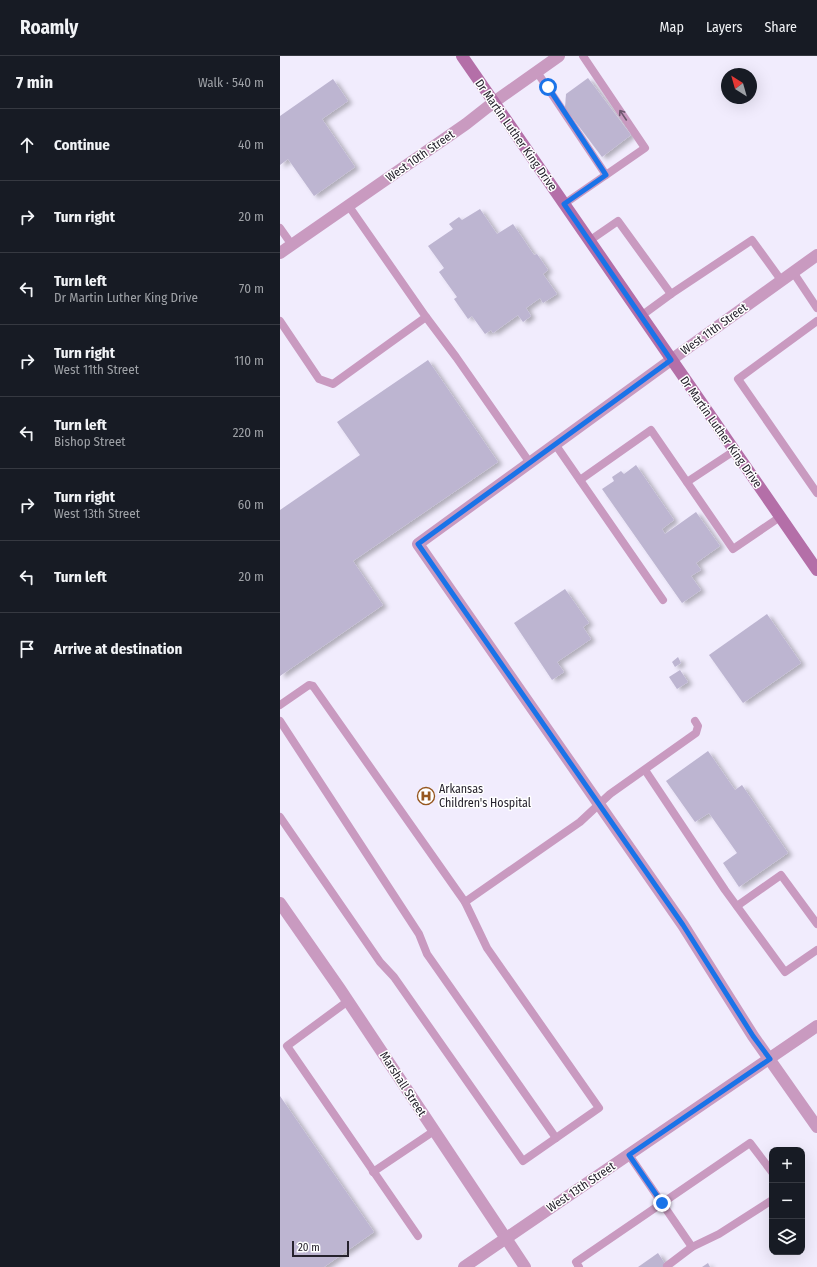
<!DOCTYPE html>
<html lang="en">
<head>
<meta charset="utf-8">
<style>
	body { margin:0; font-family:"Fira Sans Condensed",sans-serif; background:#242831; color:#f1f3f6 }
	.controls { position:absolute; right:12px; bottom:12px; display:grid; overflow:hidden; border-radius:8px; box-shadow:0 4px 16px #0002 }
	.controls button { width:36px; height:36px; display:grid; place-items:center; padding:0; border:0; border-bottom:1px solid #363941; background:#171b24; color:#f1f3f6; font:20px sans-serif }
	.compass { position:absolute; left:441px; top:12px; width:36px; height:36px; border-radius:50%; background:#171b24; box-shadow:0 4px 16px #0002; rotate:323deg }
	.scale { position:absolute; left:12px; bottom:10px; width:57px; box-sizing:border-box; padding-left:4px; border:2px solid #26222d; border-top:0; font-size:11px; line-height:14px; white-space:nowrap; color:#26222d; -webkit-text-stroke:3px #fff; paint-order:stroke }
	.stop { position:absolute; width:12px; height:12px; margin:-9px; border:3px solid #1a73e8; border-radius:50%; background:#fff }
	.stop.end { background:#1a73e8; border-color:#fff; box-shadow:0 1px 4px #0008 }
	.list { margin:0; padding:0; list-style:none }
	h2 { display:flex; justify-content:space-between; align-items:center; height:52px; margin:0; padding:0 16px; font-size:17px }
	h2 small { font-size:13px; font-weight:400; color:#9ea1a6 }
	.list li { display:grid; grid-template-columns:26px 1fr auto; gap:12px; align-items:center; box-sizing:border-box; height:72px; padding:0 16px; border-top:1px solid #363941 }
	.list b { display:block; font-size:15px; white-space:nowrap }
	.list p { margin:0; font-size:13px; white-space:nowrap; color:#9ea1a6 }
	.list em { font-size:13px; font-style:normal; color:#9ea1a6 }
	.icon { flex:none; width:22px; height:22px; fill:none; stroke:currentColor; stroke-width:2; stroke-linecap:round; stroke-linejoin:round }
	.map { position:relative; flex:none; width:537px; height:1211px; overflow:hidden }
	header { display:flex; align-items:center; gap:24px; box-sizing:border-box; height:56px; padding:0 20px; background:#171b24; border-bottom:1px solid #363941 }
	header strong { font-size:19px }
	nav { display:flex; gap:22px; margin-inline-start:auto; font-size:14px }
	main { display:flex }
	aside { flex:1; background:#171b24 }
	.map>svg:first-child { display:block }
</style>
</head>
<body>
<header>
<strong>Roamly</strong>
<nav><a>Map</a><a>Layers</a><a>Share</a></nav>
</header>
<main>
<aside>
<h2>7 min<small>Walk · 540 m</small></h2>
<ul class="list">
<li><svg class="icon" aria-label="ahead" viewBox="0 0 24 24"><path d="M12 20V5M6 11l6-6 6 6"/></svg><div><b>Continue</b></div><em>40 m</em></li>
<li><svg class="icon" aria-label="right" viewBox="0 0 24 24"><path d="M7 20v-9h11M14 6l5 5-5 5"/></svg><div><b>Turn right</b></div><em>20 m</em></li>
<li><svg class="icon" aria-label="left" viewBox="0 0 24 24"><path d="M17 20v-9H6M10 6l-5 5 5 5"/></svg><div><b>Turn left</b><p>Dr Martin Luther King Drive</p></div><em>70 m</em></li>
<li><svg class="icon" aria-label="right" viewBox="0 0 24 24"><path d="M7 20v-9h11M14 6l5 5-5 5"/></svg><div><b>Turn right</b><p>West 11th Street</p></div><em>110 m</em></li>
<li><svg class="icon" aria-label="left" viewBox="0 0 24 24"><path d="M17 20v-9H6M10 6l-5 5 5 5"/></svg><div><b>Turn left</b><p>Bishop Street</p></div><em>220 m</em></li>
<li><svg class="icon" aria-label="right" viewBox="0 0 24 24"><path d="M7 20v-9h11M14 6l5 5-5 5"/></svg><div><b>Turn right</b><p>West 13th Street</p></div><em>60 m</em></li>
<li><svg class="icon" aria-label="left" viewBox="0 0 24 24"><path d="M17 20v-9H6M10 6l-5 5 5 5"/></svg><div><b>Turn left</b></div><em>20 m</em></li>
<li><svg class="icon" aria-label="arrive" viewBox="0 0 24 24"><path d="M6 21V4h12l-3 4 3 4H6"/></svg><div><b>Arrive at destination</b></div></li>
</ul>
</aside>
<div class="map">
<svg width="537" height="1211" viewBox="0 0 537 1211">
	<defs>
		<filter id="shadow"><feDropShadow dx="4.5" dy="2.5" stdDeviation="2" flood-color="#0004"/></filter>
	</defs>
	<rect width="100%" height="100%" fill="#f1ecfd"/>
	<g fill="#bdb5d1" filter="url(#shadow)">
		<path d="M308,22L351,79L322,101L285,52L286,38Z"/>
		<path d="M53,23L68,45L42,63L75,111L34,140L8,103L0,109V60Z"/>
		<path d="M200,153L217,178L233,168L254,199L257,198L268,214L263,218L277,238L263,247L260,242L246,252L251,260L243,266L238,259L213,277L211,274L205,278L192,260L188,263L174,243L177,241L159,216L164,212L148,190L173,173L169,168L179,161L182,164Z"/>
		<path d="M148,304L218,406L73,505L103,549L0,620V454L80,399L57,366Z"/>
		<path d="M356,409L394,464L382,473L385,478L416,456L440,490L416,507L421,514L411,520L421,534L402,547L322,433L334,425L332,421L341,415L344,418Z"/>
		<path d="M285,533L309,567L303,571L311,583L277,606L284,616L272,624L234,567Z"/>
		<path d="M487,558L521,607L463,647L429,599Z"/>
		<path d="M398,601L401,607L395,611L392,606Z"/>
		<path d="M400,614L408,626L397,633L389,621Z"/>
		<path d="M428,695L455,734L462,729L508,797L459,831L443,807L457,797L429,757L415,766L386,725Z"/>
		<path d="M0,1040L94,1176L44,1211H0Z"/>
		<path d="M378,1197L387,1211H358Z"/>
		<path d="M428,1207L430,1211H422Z"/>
	</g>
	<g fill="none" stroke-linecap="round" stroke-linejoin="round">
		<g stroke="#c99ac0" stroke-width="8">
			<path d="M257,16L326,119"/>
			<path d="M284,148L365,92L303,0"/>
			<path d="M0,172L12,189"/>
			<path d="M309,185L338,165L391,238"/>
			<path d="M513,216L537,252"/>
			<path d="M361,260L391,238L472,184L501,224"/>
			<path d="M146,261L176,301L250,407"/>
			<path d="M0,265L39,323L53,328L146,261L68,149"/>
			<path d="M537,265L458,323L537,437"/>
			<path d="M275,388L383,544"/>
			<path d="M300,424L371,374L453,493L500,461"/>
			<path d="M407,426L454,395"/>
			<path d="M0,649L29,629L33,630L185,846L207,892L319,1052L276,1082L147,898L139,878L0,665"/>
			<path d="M365,714L445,834L505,916L537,894"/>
			<path d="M0,761L100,906L114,921L243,1105L276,1082"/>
			<path d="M185,846L300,766L330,738L416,677L418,670L415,665"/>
			<path d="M457,850L501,819L537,868"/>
			<path d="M68,945L7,990L138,1180"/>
			<path d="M349,1099L412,1191"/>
			<path d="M93,1116L154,1075"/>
			<path d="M387,1210L412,1191L439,1178L492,1144"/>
			<path d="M299,1211L296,1206L470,1087L492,1116"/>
		</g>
		<g stroke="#c99ac0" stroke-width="12">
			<path d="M0,197L186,68L214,46L279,0"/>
			<path d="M537,199L391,304L138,488L403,869L473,980L537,1071"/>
			<path d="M0,847L60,933L245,1211"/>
			<path d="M184,1211L537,970"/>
		</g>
		<path stroke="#b46fa8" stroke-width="12" d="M182,0L537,514"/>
	</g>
	<defs><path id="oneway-shaft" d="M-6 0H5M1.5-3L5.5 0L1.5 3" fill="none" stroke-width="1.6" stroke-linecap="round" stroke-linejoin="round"/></defs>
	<use stroke="#6f586f" href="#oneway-shaft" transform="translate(343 59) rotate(-124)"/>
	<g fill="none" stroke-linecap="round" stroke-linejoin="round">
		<path stroke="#1a73e8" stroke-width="5" d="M268,31L326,119L284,148L391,304L138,488L403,869L473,980L490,1003L349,1099L382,1147"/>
	</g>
	<defs>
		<g id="hospital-ring" transform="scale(0.9)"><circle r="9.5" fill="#fff" stroke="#96571f" stroke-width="1.5"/><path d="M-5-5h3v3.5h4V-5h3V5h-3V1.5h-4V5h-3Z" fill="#96571f"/></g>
	</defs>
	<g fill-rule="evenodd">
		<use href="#hospital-ring" x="146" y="740"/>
	</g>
	<g text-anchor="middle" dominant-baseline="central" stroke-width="3" stroke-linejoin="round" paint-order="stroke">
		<g font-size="12" fill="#26222d" stroke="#fff">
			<text transform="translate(236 79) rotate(55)">Dr Martin Luther King Drive</text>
			<text transform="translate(140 100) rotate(-35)">West 10th Street</text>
			<text transform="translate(434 273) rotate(-36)">West 11th Street</text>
			<text transform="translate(441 376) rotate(55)">Dr Martin Luther King Drive</text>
			<text transform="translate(123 1028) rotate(57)">Marshall Street</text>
			<text transform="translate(301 1131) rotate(-34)">West 13th Street</text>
		</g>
		<g font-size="12" fill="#26222d" stroke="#fff" text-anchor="start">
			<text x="159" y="733">Arkansas<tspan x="159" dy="14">Children's Hospital</tspan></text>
		</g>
	</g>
</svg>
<div class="controls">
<button>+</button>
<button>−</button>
<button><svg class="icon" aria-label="layers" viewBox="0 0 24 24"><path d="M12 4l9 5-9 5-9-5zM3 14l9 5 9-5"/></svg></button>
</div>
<svg class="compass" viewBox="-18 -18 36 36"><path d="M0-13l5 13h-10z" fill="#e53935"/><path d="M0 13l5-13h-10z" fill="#9ea1a6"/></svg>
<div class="scale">20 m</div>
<div class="stop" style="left:268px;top:31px"></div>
<div class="stop end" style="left:382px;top:1147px"></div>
</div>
</main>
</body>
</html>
